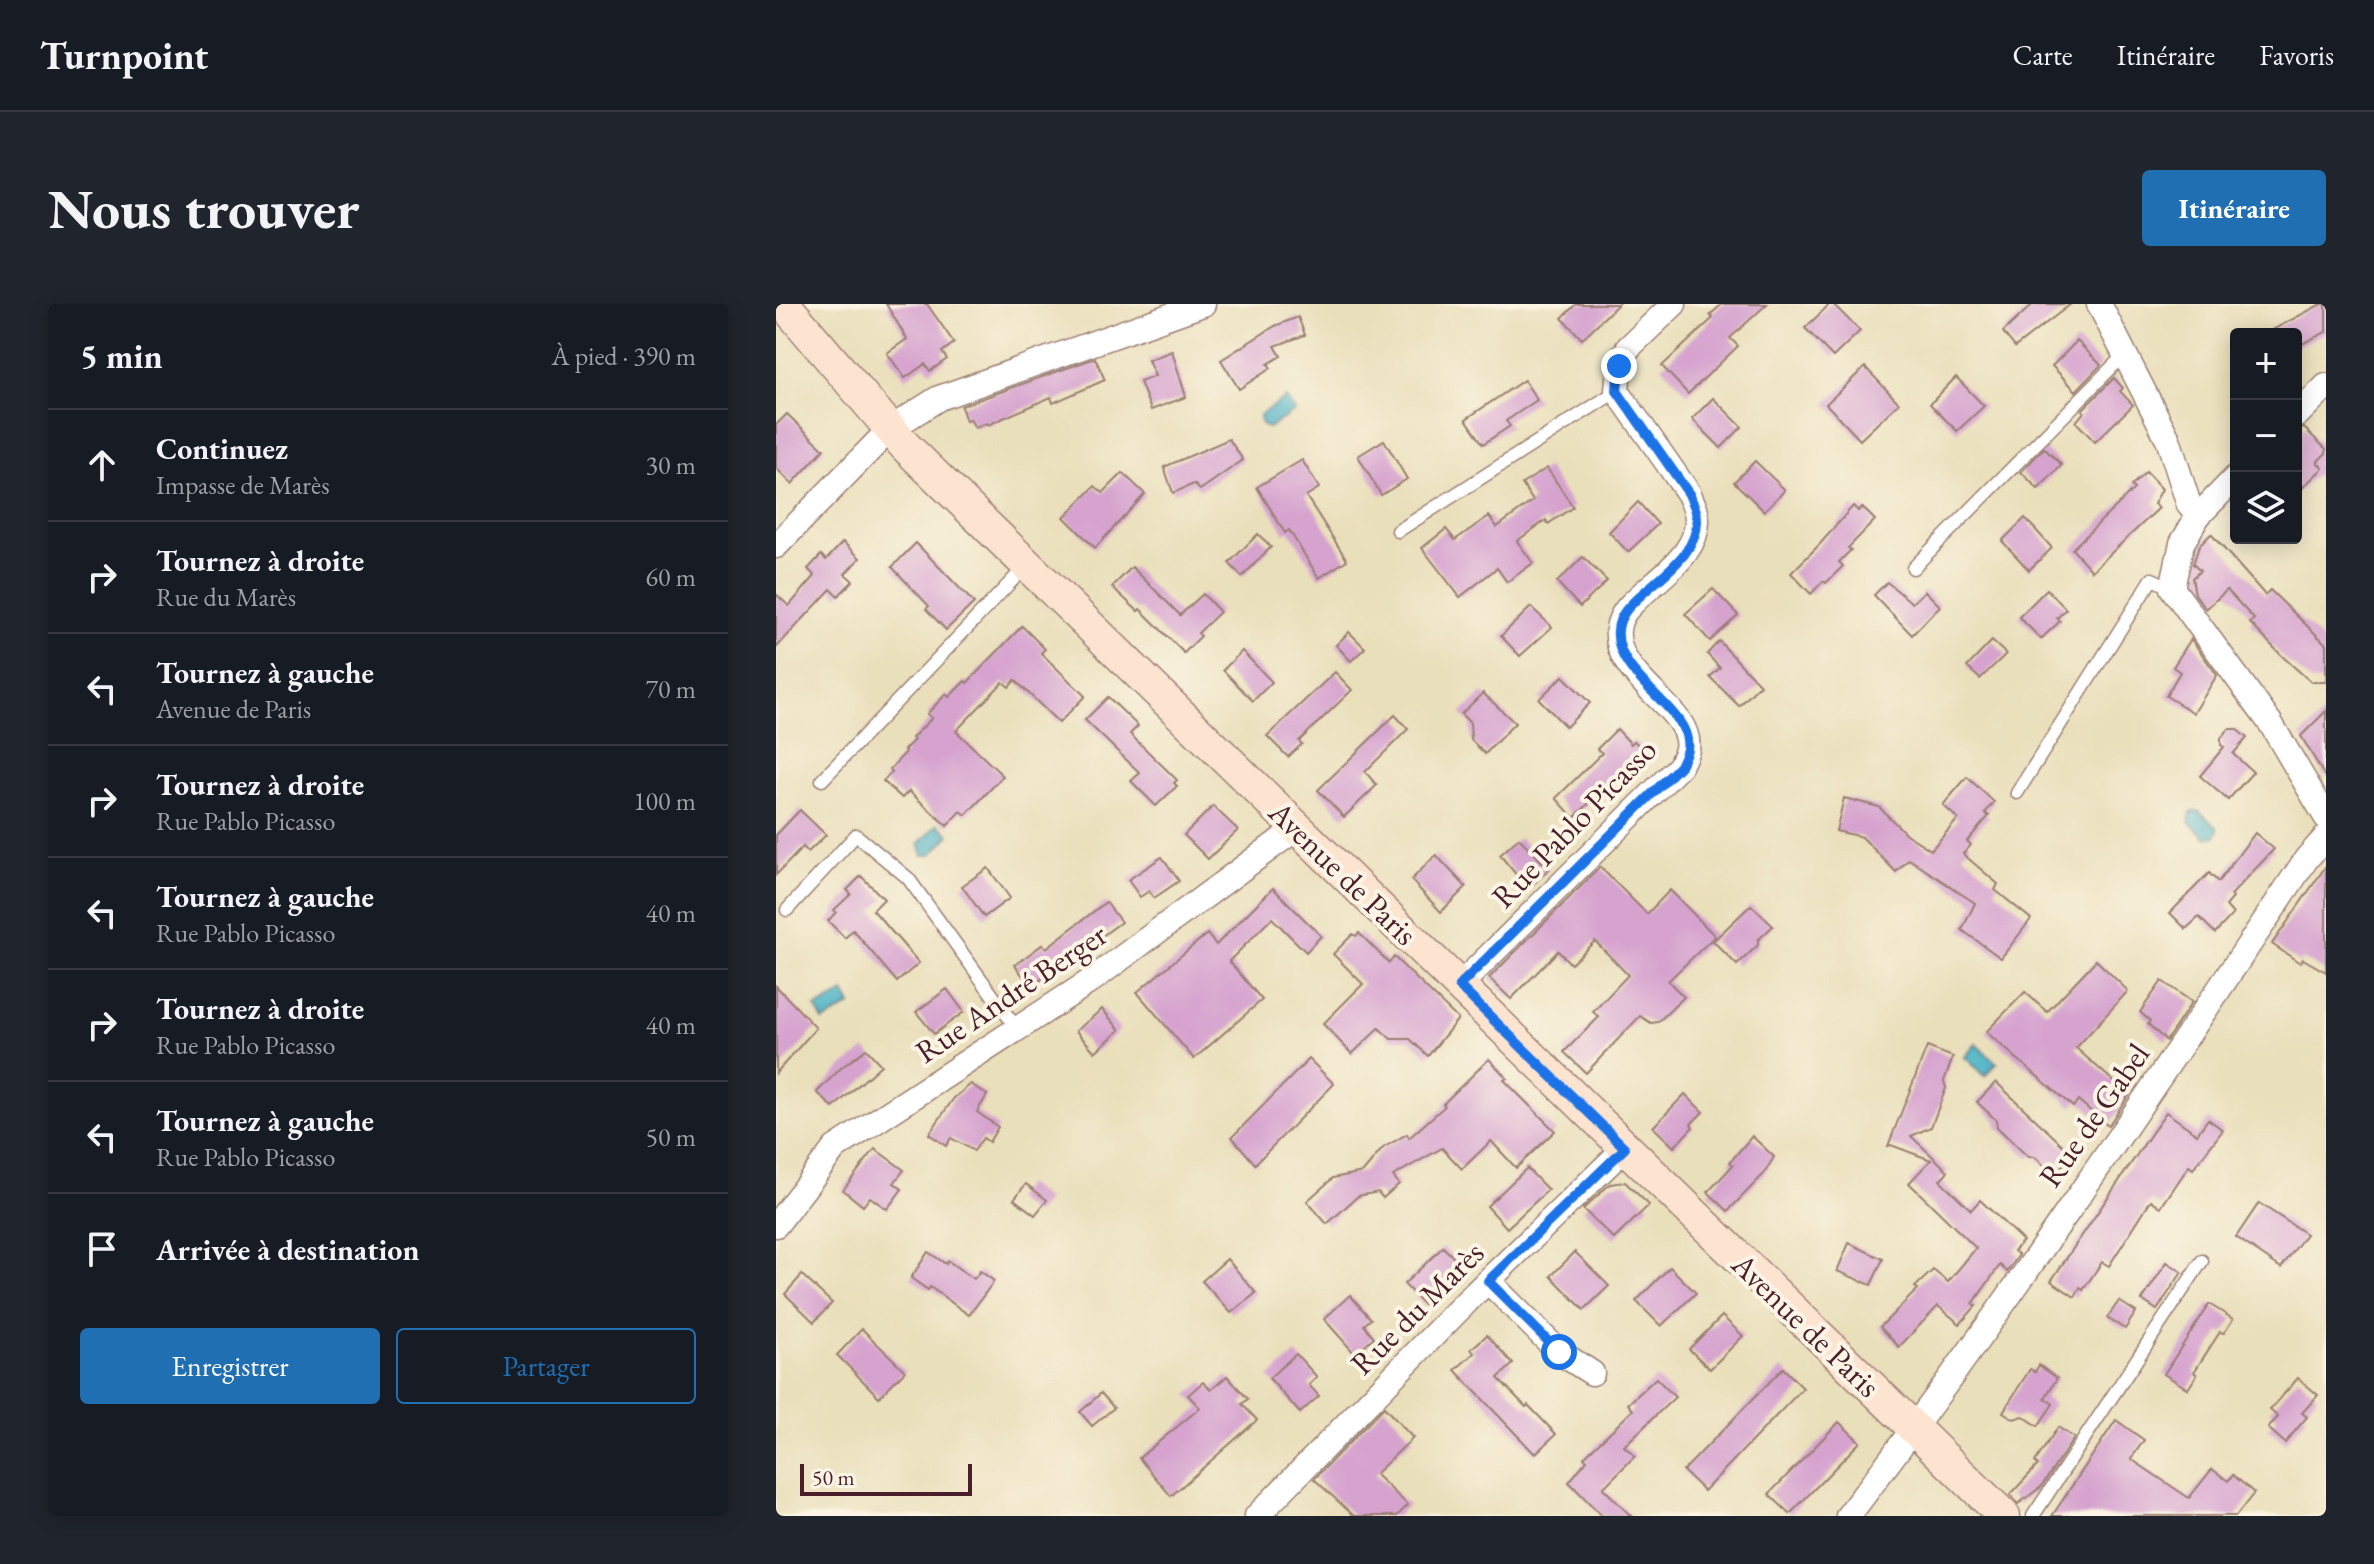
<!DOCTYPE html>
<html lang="fr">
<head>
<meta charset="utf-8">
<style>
	body { margin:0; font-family:"EB Garamond",serif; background:#20242c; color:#f1f3f6 }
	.controls { position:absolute; right:24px; top:24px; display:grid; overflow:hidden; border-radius:8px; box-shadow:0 4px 20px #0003 }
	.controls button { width:72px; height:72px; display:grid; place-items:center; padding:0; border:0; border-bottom:2px solid #363941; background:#171b24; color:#f1f3f6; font:40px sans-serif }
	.scale { position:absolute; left:24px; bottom:20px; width:172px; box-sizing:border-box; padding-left:8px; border:4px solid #4a1f2b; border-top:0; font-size:22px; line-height:28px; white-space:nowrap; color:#4a1f2b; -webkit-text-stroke:6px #fcf5e5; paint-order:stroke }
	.stop { position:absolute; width:24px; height:24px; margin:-18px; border:6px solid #1a73e8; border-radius:50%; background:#fff }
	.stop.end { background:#1a73e8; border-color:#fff; box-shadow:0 2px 8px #0008 }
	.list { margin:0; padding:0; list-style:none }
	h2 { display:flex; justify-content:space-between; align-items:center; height:104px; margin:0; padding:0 32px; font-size:34px }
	h2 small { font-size:26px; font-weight:400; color:#9ea1a6 }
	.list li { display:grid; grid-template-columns:52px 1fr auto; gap:24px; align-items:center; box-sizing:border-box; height:112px; padding:0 32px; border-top:2px solid #363941 }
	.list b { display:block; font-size:30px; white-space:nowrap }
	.list p { margin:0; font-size:26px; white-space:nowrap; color:#9ea1a6 }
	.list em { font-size:26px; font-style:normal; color:#9ea1a6 }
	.actions { display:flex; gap:16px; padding:24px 32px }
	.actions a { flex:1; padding:18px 0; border:2px solid #1f6fb2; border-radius:8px; text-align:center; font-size:28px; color:#1f6fb2 }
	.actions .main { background:#1f6fb2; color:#fff }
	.icon { flex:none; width:44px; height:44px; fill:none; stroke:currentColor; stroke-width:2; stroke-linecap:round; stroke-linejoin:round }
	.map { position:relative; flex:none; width:1550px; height:1212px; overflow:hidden; border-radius:8px }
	header { display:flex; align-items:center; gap:48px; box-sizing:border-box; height:112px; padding:0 40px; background:#171b24; border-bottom:2px solid #363941 }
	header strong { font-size:38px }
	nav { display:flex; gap:44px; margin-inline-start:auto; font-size:28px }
	.intro { display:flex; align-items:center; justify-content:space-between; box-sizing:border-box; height:192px; padding:0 48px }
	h1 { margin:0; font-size:56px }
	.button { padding:20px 36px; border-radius:8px; background:#1f6fb2; color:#fff; font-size:28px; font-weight:700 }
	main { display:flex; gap:48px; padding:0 48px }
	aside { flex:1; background:#171b24; border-radius:8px; box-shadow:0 4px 20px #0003 }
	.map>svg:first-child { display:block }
</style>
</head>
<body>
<header>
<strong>Turnpoint</strong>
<nav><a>Carte</a><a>Itinéraire</a><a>Favoris</a></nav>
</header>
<div class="intro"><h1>Nous trouver</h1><a class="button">Itinéraire</a></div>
<main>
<aside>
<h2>5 min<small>À pied · 390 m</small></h2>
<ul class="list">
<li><svg class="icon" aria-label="ahead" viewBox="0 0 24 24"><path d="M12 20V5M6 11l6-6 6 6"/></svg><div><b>Continuez</b><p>Impasse de Marès</p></div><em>30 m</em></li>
<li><svg class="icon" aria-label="right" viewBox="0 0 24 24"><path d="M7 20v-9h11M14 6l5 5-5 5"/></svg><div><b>Tournez à droite</b><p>Rue du Marès</p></div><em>60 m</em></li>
<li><svg class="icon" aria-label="left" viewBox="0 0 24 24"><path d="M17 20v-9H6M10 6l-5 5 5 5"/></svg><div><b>Tournez à gauche</b><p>Avenue de Paris</p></div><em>70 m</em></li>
<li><svg class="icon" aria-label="right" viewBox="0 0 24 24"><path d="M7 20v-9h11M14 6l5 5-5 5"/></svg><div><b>Tournez à droite</b><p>Rue Pablo Picasso</p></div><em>100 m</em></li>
<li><svg class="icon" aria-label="left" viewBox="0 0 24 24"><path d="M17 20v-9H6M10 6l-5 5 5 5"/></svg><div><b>Tournez à gauche</b><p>Rue Pablo Picasso</p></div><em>40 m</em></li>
<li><svg class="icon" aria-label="right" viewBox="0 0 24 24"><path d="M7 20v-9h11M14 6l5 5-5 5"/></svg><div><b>Tournez à droite</b><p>Rue Pablo Picasso</p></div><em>40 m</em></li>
<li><svg class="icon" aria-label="left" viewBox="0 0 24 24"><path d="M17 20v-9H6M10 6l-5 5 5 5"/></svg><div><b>Tournez à gauche</b><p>Rue Pablo Picasso</p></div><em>50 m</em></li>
<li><svg class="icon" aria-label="arrive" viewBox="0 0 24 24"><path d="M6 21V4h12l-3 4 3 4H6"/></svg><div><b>Arrivée à destination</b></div></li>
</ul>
<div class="actions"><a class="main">Enregistrer</a><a>Partager</a></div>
</aside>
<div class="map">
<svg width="1550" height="1212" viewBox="0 0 1550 1212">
	<rect width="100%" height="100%" fill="#fcf5e5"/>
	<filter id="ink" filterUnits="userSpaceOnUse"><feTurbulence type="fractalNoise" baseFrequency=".0125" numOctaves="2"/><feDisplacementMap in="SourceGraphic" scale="16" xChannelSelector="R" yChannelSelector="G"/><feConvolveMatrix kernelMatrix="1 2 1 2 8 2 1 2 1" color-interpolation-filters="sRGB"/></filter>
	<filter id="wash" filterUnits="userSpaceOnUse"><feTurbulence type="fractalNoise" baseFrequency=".006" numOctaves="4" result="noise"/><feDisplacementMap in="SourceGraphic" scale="32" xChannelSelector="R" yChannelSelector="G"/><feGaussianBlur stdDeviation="1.8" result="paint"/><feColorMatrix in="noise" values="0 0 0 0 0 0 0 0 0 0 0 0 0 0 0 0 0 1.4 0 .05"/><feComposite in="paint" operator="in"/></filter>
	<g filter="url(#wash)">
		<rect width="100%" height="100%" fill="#eadfbb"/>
		<g fill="#47b1c5" stroke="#486878" stroke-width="2">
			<path d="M510,94L519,107L492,124L485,121L484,111Z"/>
			<path d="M1419,507H1423L1441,523L1442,527L1440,532L1431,534L1413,518L1415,509Z"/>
			<path d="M162,520L174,531L155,551H147L143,540Z"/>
			<path d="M68,689L75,701L47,717L40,704Z"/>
			<path d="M1200,740L1221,759L1209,772L1189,753Z"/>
		</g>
		<g id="blocks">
			<g fill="#d6a3cf">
				<path d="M110,0H151L178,39L166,48L171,55L154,67L149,60L129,74L111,49L131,35Z"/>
				<path d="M800,0H842L806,35L786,14Z"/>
				<path d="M946,0H991L954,34L962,42L912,90L886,62L937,14L934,11Z"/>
				<path d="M1054,0H1057L1084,27L1057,53L1029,24Z"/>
				<path d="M1257,0H1295L1239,43L1227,28Z"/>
				<path d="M1545,0H1550V28L1520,43V30H1489Z"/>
				<path d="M522,13L529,31L499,42L505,52L492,60L495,64L463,85L445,56L499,22Z"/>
				<path d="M1301,37L1325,61L1300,87L1276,62Z"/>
				<path d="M396,47L410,93L375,106L364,78L379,72L372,56Z"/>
				<path d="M319,54L329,76L277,99L275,93L212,121L211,119L199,124L194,115L190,117L185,102Z"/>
				<path d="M1089,63L1123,99L1084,136L1050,100Z"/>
				<path d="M1180,73L1208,102L1181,127L1154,100Z"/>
				<path d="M1338,74L1347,84L1344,87L1357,101L1319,138L1300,118L1308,108L1306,106Z"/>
				<path d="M748,76L761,96L730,117L734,122L707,140L690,115Z"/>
				<path d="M937,94L966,123L945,144L916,115Z"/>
				<path d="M11,110L48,145L16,180L0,164V121Z"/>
				<path d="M1528,124L1550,145V149L1541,158L1547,164L1520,190V127Z"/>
				<path d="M453,135L467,156L424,186L418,180L397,189L388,163Z"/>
				<path d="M608,136L631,175L605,191L582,152Z"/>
				<path d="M1268,144L1286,161L1262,185L1245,168Z"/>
				<path d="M526,156L543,184L530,192L571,256L543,274L513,226L509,229L481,183Z"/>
				<path d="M979,157L1009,186L988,207L958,178Z"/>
				<path d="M771,164L797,203L772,220L770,216L741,237L757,259L731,278L721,264L684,293L646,244L670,225L679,236L713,212L721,223L757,197L746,180Z"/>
				<path d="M1370,168L1386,185L1378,200L1383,204L1316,267L1296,245L1358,185L1355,182Z"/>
				<path d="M347,169L369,190L319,244L288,213L319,182L327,189Z"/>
				<path d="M862,198L882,220L852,248L833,228Z"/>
				<path d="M1077,202L1082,207L1086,203L1099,216L1072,244L1075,246L1063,258L1067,262L1050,279L1047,277L1035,290L1015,269L1044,240Z"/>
				<path d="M1249,214L1276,244L1253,266L1226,237Z"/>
				<path d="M482,230L495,243L466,273L453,259Z"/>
				<path d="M1435,230L1489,291L1494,286L1550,340V378H1535L1506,352L1474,319L1478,315L1451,286L1430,305L1419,290L1416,274L1424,267L1417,260L1423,242Z"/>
				<path d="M67,238L84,254L69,270L77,277L62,292L55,285L0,344V290L13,302L39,272L32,265L45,251L50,256Z"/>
				<path d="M140,239L198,299L170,326L150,305L153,302L116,263Z"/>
				<path d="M807,253L831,277L804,303L781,278Z"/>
				<path d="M356,263L404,311L427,290L444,308L422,329L425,332L408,349L364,305L362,307L336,283Z"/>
				<path d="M1111,278L1136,299L1149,287L1164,302L1136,331L1098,291Z"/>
				<path d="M937,285L962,311L934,337L909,310Z"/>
				<path d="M1271,285L1290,305L1281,314L1284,317L1265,335L1243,313Z"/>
				<path d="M755,303L776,323L744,352L725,332Z"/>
				<path d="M246,322L269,345L265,349L309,392L283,419L239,376L233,383L227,378L180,427L227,472L190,511L185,507L171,522L133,487L126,494L107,477L116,468L114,465L130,448L128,446L138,436L136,434L156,414L151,410L170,390L173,393L189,377L191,379Z"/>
				<path d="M573,328L589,344L575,357L560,341Z"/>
				<path d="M1415,335L1441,371L1418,409L1390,392L1404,368L1397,363Z"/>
				<path d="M943,337L984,381L963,402L934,373L944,364L931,350Z"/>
				<path d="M1216,337L1230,350L1204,375L1191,363Z"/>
				<path d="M466,347L496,378L477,397L447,366Z"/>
				<path d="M559,368L576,386L523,437L526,440L512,453L491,432Z"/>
				<path d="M787,372L814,399L790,423L763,395Z"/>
				<path d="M707,389L739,419L709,450L695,436L694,419L685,410Z"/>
				<path d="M332,393L362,422L354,430L401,476L398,479L401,482L380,502L355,477L364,469L309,416Z"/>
				<path d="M1550,407V474L1525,432Z"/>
				<path d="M619,411L632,425L589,468L601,481L568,513L542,486Z"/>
				<path d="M841,425L855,440L858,437L872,450L850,473L845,468L798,514L780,494L826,449L821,445Z"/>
				<path d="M1453,425H1460L1471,434L1457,450L1477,468L1452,496L1424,472L1448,443L1445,441V434Z"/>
				<path d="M1191,473L1218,498L1209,509L1213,512L1191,537L1195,541L1187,550L1222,580L1219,586L1255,615L1225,654L1186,626L1199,599L1133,555L1120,568L1086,533L1060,527L1068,494L1103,503L1130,530L1155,546L1182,515L1167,501Z"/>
				<path d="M437,502L462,526L432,555L408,531Z"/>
				<path d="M24,506L50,531L32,548L27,543L0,571V531Z"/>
				<path d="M1479,529L1498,545L1455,591L1457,594L1450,602L1457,610L1439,629L1423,613L1410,625L1394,609L1433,569L1442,578Z"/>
				<path d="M743,534L773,565L752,585L724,551Z"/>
				<path d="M660,551L690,583L665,608L635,576Z"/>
				<path d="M386,553L403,577L378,594L373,587L364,593L352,576Z"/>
				<path d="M1550,562V668L1527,655L1524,659L1496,640Z"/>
				<path d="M824,563L871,610L894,586L939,632L892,677L908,693L882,718L875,719L864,712L810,769L788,748L823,713L817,708L852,671L819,637L795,660L782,647L735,695L713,674Z"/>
				<path d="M212,564L234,594L208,613L186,582Z"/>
				<path d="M85,572L108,595L97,606L143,659L121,678L77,626L69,634L52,617L60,608L58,606L75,590L71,586Z"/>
				<path d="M497,584L545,632L530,648L496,614L453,657L486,696L418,755L361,688L431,630L440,641Z"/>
				<path d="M330,598L345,618L314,641L313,638L255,683L239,661L267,640L270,644Z"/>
				<path d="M975,601L997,622L982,636V641L961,661L937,637Z"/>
				<path d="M583,629L613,659L618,653L682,715L652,752L634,735H615L603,724L576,750L547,720L587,680L557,650L577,630L580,632Z"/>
				<path d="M1320,656L1352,687L1300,744L1353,791L1332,822L1302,796L1297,803L1210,728L1249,688L1271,708Z"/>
				<path d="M1386,677L1416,698L1390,737L1372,720L1374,717L1364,708Z"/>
				<path d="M0,682L40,724L0,769Z"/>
				<path d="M171,685L188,708L158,730L140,708Z"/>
				<path d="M326,705L344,726L319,748L300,727Z"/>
				<path d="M1151,743L1177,753L1168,777L1170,784L1155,823L1135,832L1172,867L1164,876L1195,906L1204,896L1247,937L1238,947L1243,951L1231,968L1224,961L1197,1000L1200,1002L1184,1020L1162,1002L1123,1043L1104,1023L1142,985L1139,983L1157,966L1172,978L1200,944L1133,879L1155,856L1115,841L1112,842Z"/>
				<path d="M90,745L105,761L57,804L41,788L65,764Z"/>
				<path d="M533,755L558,780L479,860L456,833Z"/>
				<path d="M713,755L731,774L728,776L779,827L740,864L715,837L686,865L666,844L617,872L623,880L607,894L602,888L582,892L551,920L531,897L557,874L587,868L607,844L631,830L633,834L669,802L667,800Z"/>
				<path d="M1220,778L1297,851L1278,871L1259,853H1252L1221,823L1220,816L1201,798Z"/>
				<path d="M195,780L211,791L201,808L222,823L213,838L207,834L198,847L175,834L170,842L153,830L178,794Z"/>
				<path d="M909,790L927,808L915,820L917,823L898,843L877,823Z"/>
				<path d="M1390,808L1421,830L1432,815L1447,826L1417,865L1413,862L1385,903L1375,896L1333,962L1326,958L1307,986L1304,984L1299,993L1275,977Z"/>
				<path d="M976,832L998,853L988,870L952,907L932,888L957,861L954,858Z"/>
				<path d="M99,845L128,866L118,879L126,885L111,905L94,893L87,902L67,886Z"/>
				<path d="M751,864L772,886L731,924L711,902Z"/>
				<path d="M849,878L873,901L838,935L807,905L834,880Z"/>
				<path d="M250,880L271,896L259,911L238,895Z"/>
				<path d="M1483,899L1530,930L1505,964L1460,933Z"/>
				<path d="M1073,939L1107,955L1095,981L1061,967Z"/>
				<path d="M667,943L688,964L648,1001L628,980Z"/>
				<path d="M152,948L170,960L172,957L198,975L204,967L218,977L193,1011L154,983L152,986L135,974Z"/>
				<path d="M799,948L833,982L808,1006L775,972Z"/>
				<path d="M451,955L480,989L455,1009L426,977Z"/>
				<path d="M1391,958L1406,968L1381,1006L1366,996Z"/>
				<path d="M894,963L920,989L885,1022L860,997Z"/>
				<path d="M26,971L56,999L38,1018L9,990Z"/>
				<path d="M574,991L595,1015L588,1021L598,1033L579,1050L548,1015Z"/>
				<path d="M1343,997L1360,1008L1349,1025L1331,1014Z"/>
				<path d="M1433,1000L1457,1015L1448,1029L1444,1028L1418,1068L1421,1071L1412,1085L1388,1070Z"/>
				<path d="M946,1012L967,1032L934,1065L913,1045Z"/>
				<path d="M86,1025L129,1067L103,1093L61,1051Z"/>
				<path d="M711,1031L737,1060L722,1074L750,1103L752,1101L780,1130L759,1150L679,1066L698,1049L695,1045Z"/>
				<path d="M520,1050L541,1073L533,1081L543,1092L524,1109L493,1074Z"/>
				<path d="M1263,1061L1281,1074L1269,1094L1277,1100L1262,1122L1247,1112L1238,1115L1227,1108L1254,1065L1259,1068Z"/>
				<path d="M1007,1064L1027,1084L928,1187L907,1167Z"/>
				<path d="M451,1072L472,1095L466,1100L481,1116L395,1192L363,1154L424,1104L412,1091L427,1078L435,1086Z"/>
				<path d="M880,1074L899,1093L848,1142L859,1152L827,1184L855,1212H826L793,1178L811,1156L808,1153L857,1106L852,1100Z"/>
				<path d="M1522,1074L1542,1091L1526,1109L1531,1113L1509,1139L1492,1124L1502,1113L1494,1106Z"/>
				<path d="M325,1089L338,1104L316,1122L304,1108Z"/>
				<path d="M608,1103L637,1134L599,1170L632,1201L621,1212H578L538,1175Z"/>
				<path d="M1340,1116L1368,1136L1355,1155L1413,1194L1436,1165L1452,1177L1457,1171L1478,1189L1460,1212H1276Z"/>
				<path d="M1063,1118L1084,1138L1014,1210L993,1190Z"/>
				<path d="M1282,1123L1298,1134L1265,1183L1242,1200L1234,1191L1262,1161L1259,1158Z"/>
			</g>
		</g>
	</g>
	<g filter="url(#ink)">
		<use href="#blocks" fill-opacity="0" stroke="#9a7f73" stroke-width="2"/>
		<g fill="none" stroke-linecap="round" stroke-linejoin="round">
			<g stroke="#9a7f73" stroke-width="15">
				<g id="service">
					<path d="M622,227L841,87"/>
					<path d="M1137,264L1349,50"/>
					<path d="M46,476L251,261"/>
					<path d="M1241,489L1376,275L1396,284"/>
					<path d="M11,606L80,531L132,574L241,725"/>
					<path d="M1257,1212L1426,957"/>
				</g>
			</g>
			<g stroke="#9a7f73" stroke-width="27">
				<g id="minor">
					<path d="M1323,0L1392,135L1413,201L1422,212L1406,239L1396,284L1495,420L1550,513"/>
					<path d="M1520,112L1550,82"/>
					<path d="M1422,212L1460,173"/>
					<path d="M0,242L114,125L163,94L427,0"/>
					<path d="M683,682L904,462C906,457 910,450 911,445C918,405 837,374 842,326C843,311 854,301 865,291C888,270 928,244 920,208C919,202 915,196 913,190L841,87L843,62L852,44L898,0"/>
					<path d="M0,921L59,844L313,678L521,524"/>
					<path d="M712,977L783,1048L816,1069"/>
					<path d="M481,1212L691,997L849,844"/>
					<path d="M1072,1212C1234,999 1382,776 1531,554L1550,533"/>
				</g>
			</g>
			<g stroke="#9a7f73" stroke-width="35">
				<path id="secondary" d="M8,0L129,142L1228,1212"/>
			</g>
			<use href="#service" stroke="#fff" stroke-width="12"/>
			<use href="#minor" stroke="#fff" stroke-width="24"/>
			<use href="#secondary" stroke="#fde4d1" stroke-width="32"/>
		</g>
	</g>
	<g fill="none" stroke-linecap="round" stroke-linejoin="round" filter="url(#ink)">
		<path stroke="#1a73e8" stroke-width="10" d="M783,1048L712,977L849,844L683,682L904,462C906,457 910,450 911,445C918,405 837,374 842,326C843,311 854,301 865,291C888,270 928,244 920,208C919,202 915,196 913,190L841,87L843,62"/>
	</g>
	<g text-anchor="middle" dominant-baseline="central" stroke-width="8" stroke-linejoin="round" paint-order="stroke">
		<g font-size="32" fill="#4a1f2b" stroke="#fcf5e5">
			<text transform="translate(798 519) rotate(-46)">Rue Pablo Picasso</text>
			<text transform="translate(567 569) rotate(44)">Avenue de Paris</text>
			<text transform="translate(235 689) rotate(-34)">Rue André Berger</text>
			<text transform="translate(1318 811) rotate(-55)">Rue de Gabel</text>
			<text transform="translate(641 1004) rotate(-45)">Rue du Marès</text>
			<text transform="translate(1030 1021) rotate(44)">Avenue de Paris</text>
		</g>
	</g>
</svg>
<div class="controls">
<button>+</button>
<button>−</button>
<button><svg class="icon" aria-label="layers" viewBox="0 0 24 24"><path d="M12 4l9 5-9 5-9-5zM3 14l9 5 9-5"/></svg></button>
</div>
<div class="scale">50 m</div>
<div class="stop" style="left:783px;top:1048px"></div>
<div class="stop end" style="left:843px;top:62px"></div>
</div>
</main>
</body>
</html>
